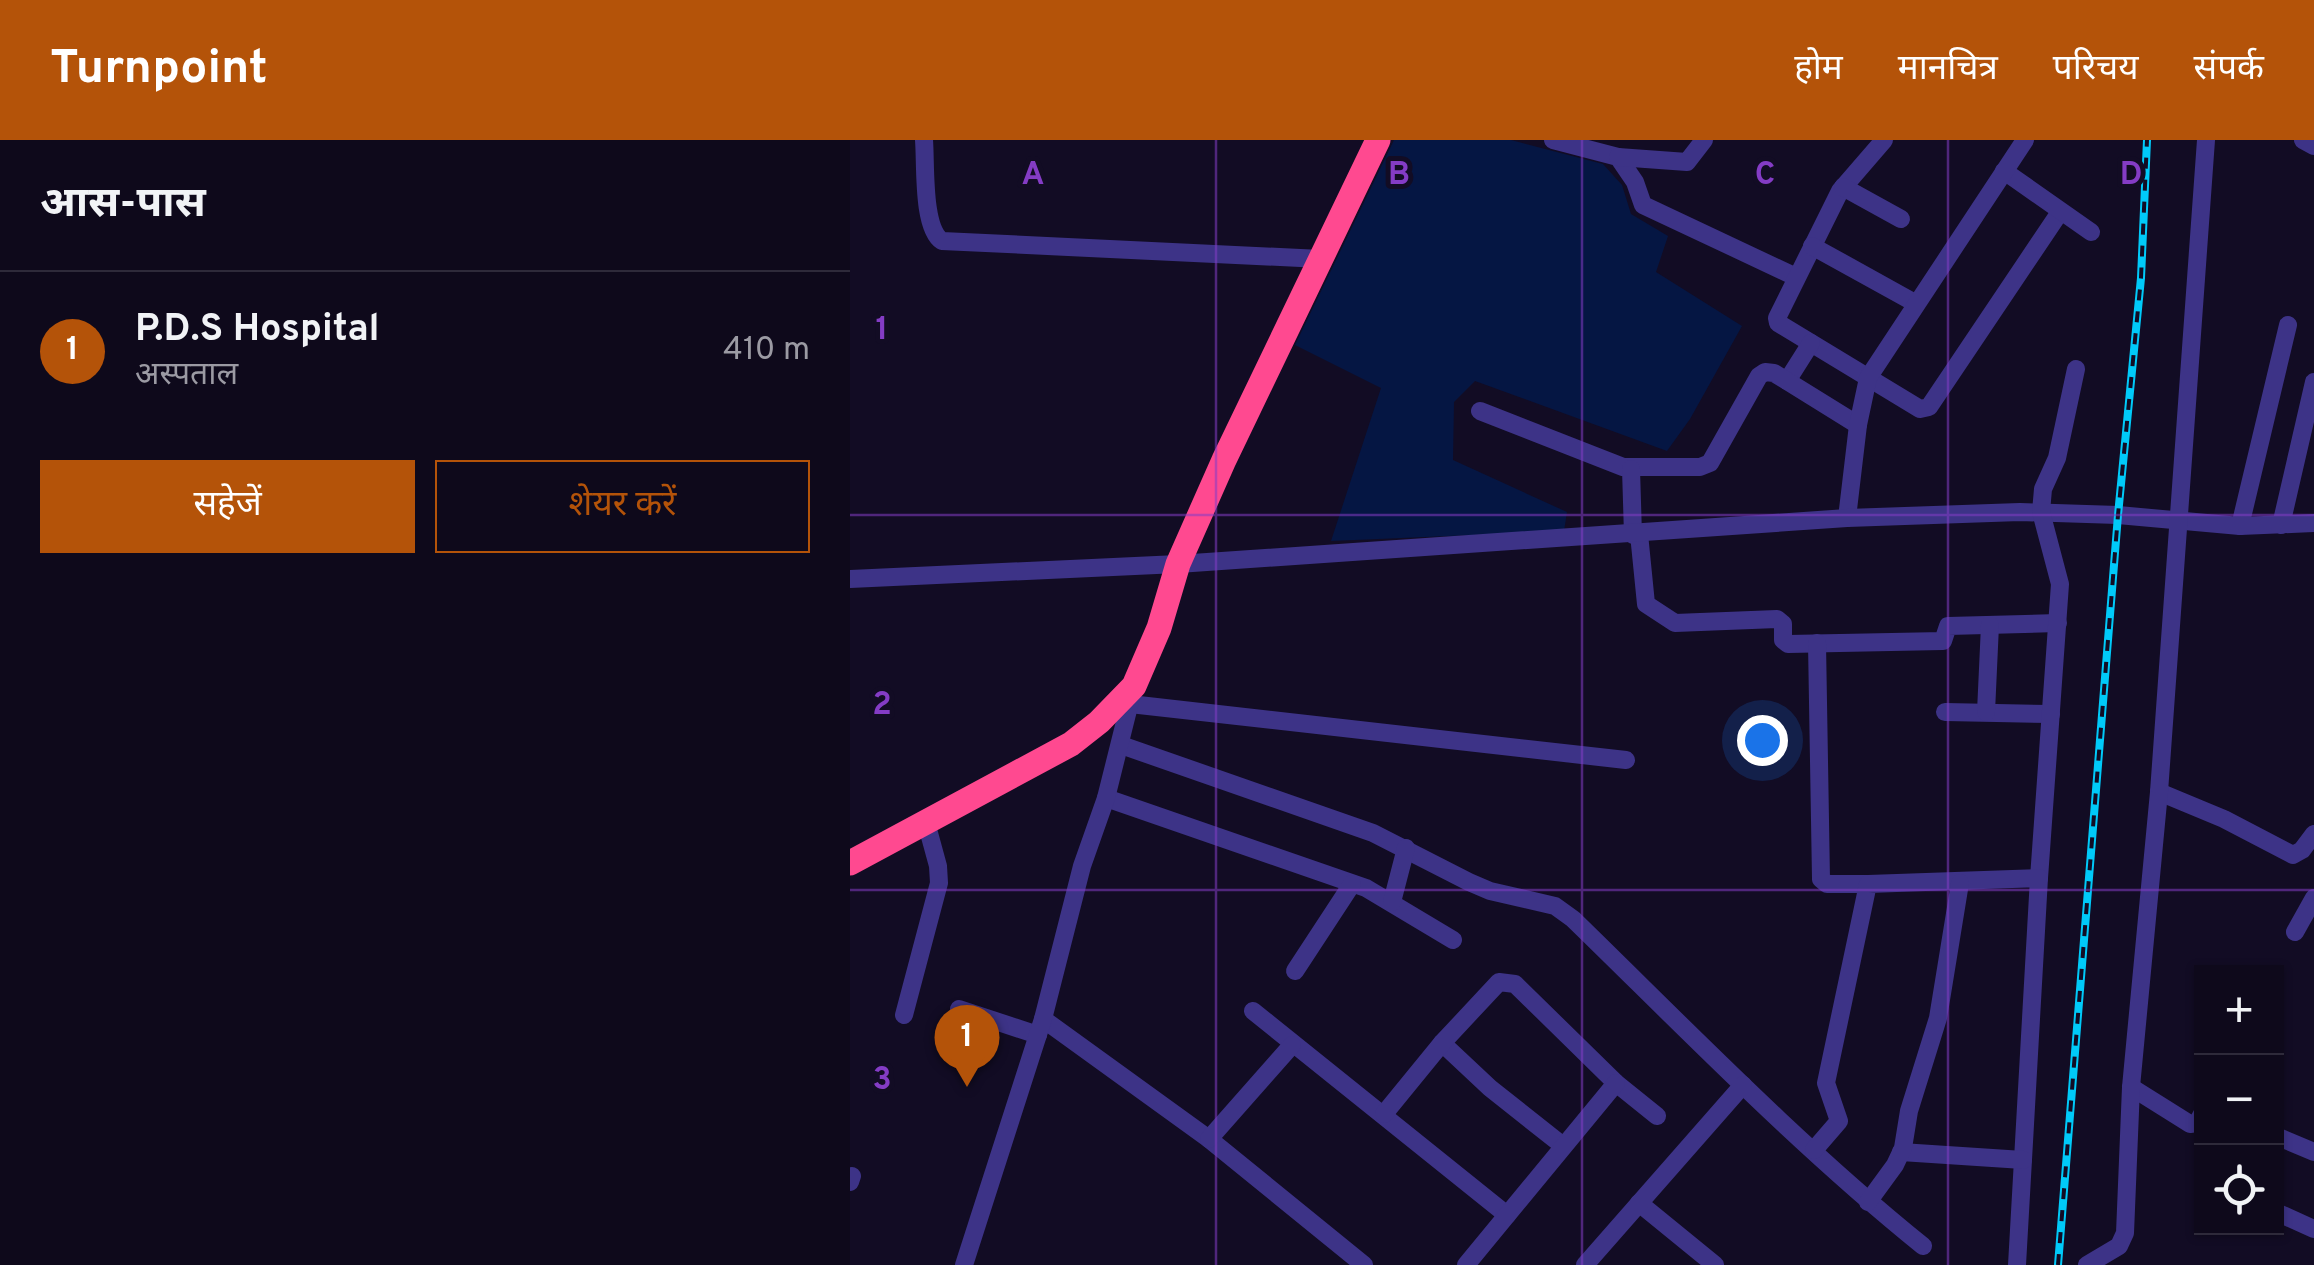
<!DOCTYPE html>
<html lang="hi">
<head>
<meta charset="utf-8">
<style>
	body { margin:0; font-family:Overpass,"Noto Sans Devanagari",sans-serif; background:#1c1728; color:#f1f3f6 }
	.controls { position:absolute; right:30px; bottom:30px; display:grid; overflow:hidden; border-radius:0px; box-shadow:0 2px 8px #0004 }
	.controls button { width:90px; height:90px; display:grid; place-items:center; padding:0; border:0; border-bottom:2px solid #2e2a3a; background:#0e091b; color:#f1f3f6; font:50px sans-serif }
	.you { position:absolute; left:912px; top:600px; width:35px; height:35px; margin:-25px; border:8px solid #fff; border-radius:50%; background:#1a73e8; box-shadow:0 0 0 15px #1a73e833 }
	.badge { display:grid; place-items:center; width:65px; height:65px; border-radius:50%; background:#b45309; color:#fff; font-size:32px; font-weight:700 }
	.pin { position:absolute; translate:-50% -82px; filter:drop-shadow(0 2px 5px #0008) }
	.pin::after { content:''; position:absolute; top:52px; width:35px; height:30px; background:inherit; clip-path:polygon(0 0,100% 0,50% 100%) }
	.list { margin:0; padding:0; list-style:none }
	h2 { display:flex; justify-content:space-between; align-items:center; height:130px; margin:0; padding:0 40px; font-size:42px }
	h2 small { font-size:32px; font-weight:400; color:#9b9aa3 }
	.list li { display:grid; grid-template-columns:65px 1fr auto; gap:30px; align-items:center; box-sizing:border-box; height:160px; padding:0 40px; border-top:2px solid #2e2a3a }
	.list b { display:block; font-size:38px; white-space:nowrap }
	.list p { margin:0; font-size:32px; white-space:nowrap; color:#9b9aa3 }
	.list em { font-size:32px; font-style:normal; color:#9b9aa3 }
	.actions { display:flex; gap:20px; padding:30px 40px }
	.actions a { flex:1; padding:22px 0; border:2px solid #b45309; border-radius:0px; text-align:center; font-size:35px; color:#b45309 }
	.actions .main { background:#b45309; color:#fff }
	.icon { flex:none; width:55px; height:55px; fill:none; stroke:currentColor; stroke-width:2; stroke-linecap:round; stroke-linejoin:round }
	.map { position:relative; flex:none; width:1464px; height:1125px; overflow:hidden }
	header { display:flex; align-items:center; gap:60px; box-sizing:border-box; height:140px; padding:0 50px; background:#b45309; color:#fff }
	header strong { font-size:48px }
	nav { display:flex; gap:55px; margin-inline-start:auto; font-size:35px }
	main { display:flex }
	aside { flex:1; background:#0e091b }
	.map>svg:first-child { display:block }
</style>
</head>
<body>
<header>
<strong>Turnpoint</strong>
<nav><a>होम</a><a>मानचित्र</a><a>परिचय</a><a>संपर्क</a></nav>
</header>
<main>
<aside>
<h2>आस-पास<small></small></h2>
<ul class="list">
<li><span class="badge">1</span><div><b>P.D.S Hospital</b><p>अस्पताल</p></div><em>410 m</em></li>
</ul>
<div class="actions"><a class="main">सहेजें</a><a>शेयर करें</a></div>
</aside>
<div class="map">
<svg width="1464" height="1125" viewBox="0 0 1464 1125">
	<rect width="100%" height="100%" fill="#120c24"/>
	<path fill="#051643" d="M544,0H661L753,24L772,45L781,74L818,96L806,132L892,186L840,279L817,311L625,241L604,262L603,320L717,372L714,391L481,401L531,248L445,205Z"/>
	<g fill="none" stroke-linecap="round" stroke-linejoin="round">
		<g stroke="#3d3387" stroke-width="18">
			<path d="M74,0C76,24 72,88 92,101L471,119"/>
			<path d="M703,0L768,17L785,42L793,65L946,137"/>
			<path d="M1034,0L990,51L927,178L928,183L1070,269L1079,267L1210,72"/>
			<path d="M1453,0L1464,6"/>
			<path d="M768,17L837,22L854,0"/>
			<path d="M1154,31L1241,92"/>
			<path d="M993,47L1051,79"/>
			<path d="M962,106L1065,163"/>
			<path d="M937,241L961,203"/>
			<path d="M630,271L773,327H850L860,323L909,236L915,232L924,233L1008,285"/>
			<path d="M781,329L783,395"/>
			<path d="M997,378L1008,285L1018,238L1175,0"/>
			<path d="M1431,385L1464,242"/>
			<path d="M1390,386L1438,185"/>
			<path d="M789,394L796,464L825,483L927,479L933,484V500L938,504L1093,501L1098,486L1208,483"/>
			<path d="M0,439L328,424L997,378L1170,372L1268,375L1390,386L1464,383"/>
			<path d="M967,503L971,739L977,744H1018"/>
			<path d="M280,564L776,620"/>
			<path d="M1095,572L1201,574"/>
			<path d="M1136,572L1140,485"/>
			<path d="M271,605L523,693L619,742L640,751L705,766L723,779C837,890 949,1006 1073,1106"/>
			<path d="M1309,652L1374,679L1443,715L1452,710L1464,694"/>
			<path d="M256,658L516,748L603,800"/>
			<path d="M1189,738L1210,444L1191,372L1193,349L1207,318L1226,229"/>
			<path d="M542,762L556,708"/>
			<path d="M1445,792L1464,758"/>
			<path d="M445,831L502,744"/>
			<path d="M109,869L188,895"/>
			<path d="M403,871L657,1075"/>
			<path d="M54,875L89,743L88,726L76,682"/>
			<path d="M193,879L359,999L514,1125"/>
			<path d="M592,903L640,948L712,1005"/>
			<path d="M1281,947L1340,984L1347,983L1352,974"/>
			<path d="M534,974L592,903L649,842L665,844L766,943L807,976"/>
			<path d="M1426,996L1464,1012"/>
			<path d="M359,999L442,905"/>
			<path d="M964,1010L989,981L976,943L1018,744L1189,738L1167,1125"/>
			<path d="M1051,1012L1173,1020"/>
			<path d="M0,1042L2,1036"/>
			<path d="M1018,1062L1045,1025L1053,1008L1059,971L1088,878L1110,743"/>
			<path d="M789,1063L865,1125"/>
			<path d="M1426,1072L1464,1089"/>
			<path d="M114,1125L193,879L232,726L256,658L284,546"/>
			<path d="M616,1125L766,943"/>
			<path d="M735,1125L893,945"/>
			<path d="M1237,1125L1269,1106L1275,1093L1281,947L1309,652L1356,0"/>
		</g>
		<path stroke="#ff4990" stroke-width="25" d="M0,723L221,604L249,582L284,546L309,488L328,424L374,320L528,0"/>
		<g stroke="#00caf9" stroke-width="8">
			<path id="rail" d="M1208,1125L1268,375L1291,138L1297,0"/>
		</g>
		<use href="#rail" stroke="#120c24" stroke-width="4" stroke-dasharray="11" stroke-linecap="butt"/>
	</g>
	<path fill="none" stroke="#843cc5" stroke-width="2.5" stroke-opacity="0.55" d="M366,0V1125M732,0V1125M1098,0V1125M0,375H1464M0,750H1464"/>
	<g font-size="32" text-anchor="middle" font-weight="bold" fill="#843cc5" stroke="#120c24" stroke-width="10" stroke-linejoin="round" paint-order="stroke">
		<text x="183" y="44">A</text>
		<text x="549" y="44">B</text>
		<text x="915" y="44">C</text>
		<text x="1281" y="44">D</text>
		<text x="32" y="199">1</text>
		<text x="32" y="574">2</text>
		<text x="32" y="949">3</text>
	</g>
</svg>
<div class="controls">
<button>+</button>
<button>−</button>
<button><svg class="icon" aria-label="locate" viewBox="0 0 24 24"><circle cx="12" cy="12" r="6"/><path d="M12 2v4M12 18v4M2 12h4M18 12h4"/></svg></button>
</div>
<div class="you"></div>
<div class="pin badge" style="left:117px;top:947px">1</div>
</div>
</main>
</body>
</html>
